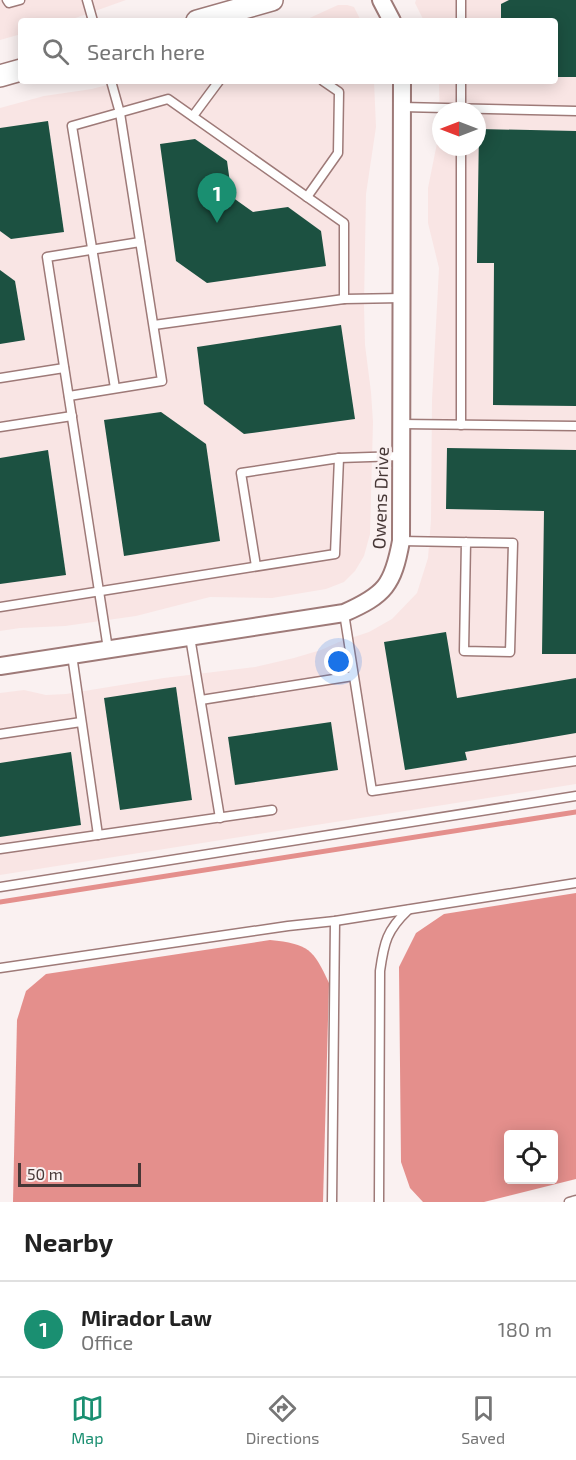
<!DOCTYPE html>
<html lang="en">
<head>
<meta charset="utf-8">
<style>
	body { margin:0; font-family:"Exo 2",sans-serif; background:#f2f2f2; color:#222 }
	.controls { position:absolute; right:18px; bottom:18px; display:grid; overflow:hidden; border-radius:6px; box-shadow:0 3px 15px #0003 }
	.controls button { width:54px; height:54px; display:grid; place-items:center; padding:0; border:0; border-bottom:2px solid #e0e0e0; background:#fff; color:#222; font:30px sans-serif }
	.compass { position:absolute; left:432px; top:102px; width:54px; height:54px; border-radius:50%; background:#fff; box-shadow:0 3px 15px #0003; rotate:270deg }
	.scale { position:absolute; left:18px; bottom:15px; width:123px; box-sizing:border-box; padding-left:6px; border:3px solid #463736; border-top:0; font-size:16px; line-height:21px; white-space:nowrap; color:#463736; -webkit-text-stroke:4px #faf1f1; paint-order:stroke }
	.you { position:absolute; left:339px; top:662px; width:21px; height:21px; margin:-15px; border:4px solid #fff; border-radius:50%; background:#1a73e8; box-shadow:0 0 0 9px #1a73e833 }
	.badge { display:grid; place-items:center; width:39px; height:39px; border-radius:50%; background:#1a8f71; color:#fff; font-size:20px; font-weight:700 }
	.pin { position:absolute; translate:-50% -50px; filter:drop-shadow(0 2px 3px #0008) }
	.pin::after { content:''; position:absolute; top:32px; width:21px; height:18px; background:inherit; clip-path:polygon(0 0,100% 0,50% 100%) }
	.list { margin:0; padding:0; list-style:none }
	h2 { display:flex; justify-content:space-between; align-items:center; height:78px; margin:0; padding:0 24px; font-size:26px }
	h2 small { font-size:20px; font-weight:400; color:#767676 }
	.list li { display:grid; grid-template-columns:39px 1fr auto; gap:18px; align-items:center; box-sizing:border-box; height:96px; padding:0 24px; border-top:2px solid #e0e0e0 }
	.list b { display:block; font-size:22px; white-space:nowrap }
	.list p { margin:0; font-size:20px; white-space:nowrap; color:#767676 }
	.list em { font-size:20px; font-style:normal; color:#767676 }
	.icon { flex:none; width:33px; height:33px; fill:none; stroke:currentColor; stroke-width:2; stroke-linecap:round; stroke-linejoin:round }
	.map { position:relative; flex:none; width:576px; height:1202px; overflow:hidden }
	.search { position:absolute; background:#fff; box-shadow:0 3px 15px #0003; left:18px; right:18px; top:18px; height:66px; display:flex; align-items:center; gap:15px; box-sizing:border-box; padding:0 21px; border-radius:6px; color:#767676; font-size:22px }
	.sheet { height:174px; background:#fff }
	nav { display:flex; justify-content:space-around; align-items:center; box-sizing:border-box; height:84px; border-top:2px solid #e0e0e0; background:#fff; font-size:16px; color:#767676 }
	nav a { display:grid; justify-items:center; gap:3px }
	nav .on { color:#1a8f71 }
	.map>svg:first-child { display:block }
</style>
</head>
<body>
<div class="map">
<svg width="576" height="1202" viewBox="0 0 576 1202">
	<rect width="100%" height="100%" fill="#faf1f1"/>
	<g fill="#f9e5e4" fill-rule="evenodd">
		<path d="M0,0H126L67,21H21V34L0,40Z"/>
		<path d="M416,0H576V784L0,875V693L24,690L46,695L66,694L164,678L255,667L294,658L321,650L339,642L369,632L392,619L417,593L428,558L431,520L432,400L439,268L428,223V188L440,128L439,81H555V21H424L415,3ZM441,111H477V147H441Z"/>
		<path d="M338,5H347L354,7L361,21H303Z"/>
		<path d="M122,81H374L376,127L366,194L364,305L365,345L371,392L373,422L370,534L364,556L355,571L344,582L326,589L272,598L210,597L136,616L65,626L20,628L0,631V108L44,96L92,89Z"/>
	</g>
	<g fill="#e48f8c" fill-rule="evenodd">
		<path d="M576,893V1179L484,1202H423L410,1188L401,1162L399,967L416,933L444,914ZM508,1134H554V1180H508Z"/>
		<path d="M270,940C309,944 313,949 329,983L323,1202H13L17,1020L26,991L46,974Z"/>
	</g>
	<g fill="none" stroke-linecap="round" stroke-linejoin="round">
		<path stroke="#e48f8c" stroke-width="5" d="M0,902L576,812"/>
	</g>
	<g fill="#1c5141">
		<path d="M509,0H576V77H555V21H501V4Z"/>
		<path d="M48,121L64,232L11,239L0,231V128Z"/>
		<path d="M479,129L576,131V406L493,405L494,263H477Z"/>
		<path d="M195,139L227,161L232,197L253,212L288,207L321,231L326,266L207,283L176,261L160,144Z"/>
		<path d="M0,270L15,281L25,340L0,344Z"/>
		<path d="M341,325L355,419L244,434L204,404L197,347Z"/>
		<path d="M161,412L206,444L220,541L124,556L104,420Z"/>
		<path d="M447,448L576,450V654H542L544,511L446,509Z"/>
		<path d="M48,450L66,575L0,584V458Z"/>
		<path d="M446,632L457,698L576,678V733L465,752L467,760L405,770L384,642Z"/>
		<path d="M176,687L192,800L120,810L104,698Z"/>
		<path d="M331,722L338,770L235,785L228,737Z"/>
		<path d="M71,752L81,825L0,837V763Z"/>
	</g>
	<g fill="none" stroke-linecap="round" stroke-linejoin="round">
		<g stroke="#9e7a78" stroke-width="11">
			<g id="service">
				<path d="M7,0L9,3L20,0"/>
				<path d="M87,0L93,21"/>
				<path d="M461,21V0"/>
				<path d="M402,107L576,111"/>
				<path d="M461,111V81"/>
				<path d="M193,116L219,81"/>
				<path d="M307,197L338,153L339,92L323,81"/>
				<path d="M154,325L344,299L402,298"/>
				<path d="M0,378L64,368"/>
				<path d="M115,388L72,126L168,99L344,223V299"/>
				<path d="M69,396L162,381L120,113L111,81"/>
				<path d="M401,424L576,426"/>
				<path d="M461,425V147"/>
				<path d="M0,427L72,416"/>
				<path d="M401,541L513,543L510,652L464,651L466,542"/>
				<path d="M256,566L241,473L339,458L401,456"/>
				<path d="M0,607L335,554L339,458"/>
				<path d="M344,613L372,791L576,761"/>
				<path d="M190,637L220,818"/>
				<path d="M108,649L47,257L140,242"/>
				<path d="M72,655L98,835"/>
				<path d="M201,700L353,676"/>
				<path d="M0,734L81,722"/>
				<path d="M0,849L272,810"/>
				<path d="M0,887L576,796"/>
				<path d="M0,968L288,926L335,921L576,883"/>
				<path d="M332,1202L335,921"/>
				<path d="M379,1202L380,971C384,942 387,930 408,910"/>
				<path d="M569,1202L576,1200"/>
			</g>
		</g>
		<g stroke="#9e7a78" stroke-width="20">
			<g id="minor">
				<path d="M381,0L392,21"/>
				<path d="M0,666L344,613C385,595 393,585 401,541L402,81"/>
			</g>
		</g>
		<g stroke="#9e7a78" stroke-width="24">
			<g id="tertiary">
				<path d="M197,21L272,0"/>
				<path d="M0,76L21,70"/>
			</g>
		</g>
		<use href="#service" stroke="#fff" stroke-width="8"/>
		<use href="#minor" stroke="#fff" stroke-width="16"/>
		<use href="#tertiary" stroke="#fff" stroke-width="21"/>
	</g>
	<g text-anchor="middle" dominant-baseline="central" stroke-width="6" stroke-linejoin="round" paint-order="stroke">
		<g font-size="18" fill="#463736" stroke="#faf1f1">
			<text transform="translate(380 498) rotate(-88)">Owens Drive</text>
		</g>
	</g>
</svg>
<div class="controls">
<button><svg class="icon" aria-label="locate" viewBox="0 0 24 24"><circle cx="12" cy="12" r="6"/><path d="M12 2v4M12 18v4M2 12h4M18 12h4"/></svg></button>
</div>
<svg class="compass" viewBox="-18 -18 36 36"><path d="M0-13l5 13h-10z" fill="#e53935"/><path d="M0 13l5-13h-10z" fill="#767676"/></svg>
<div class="scale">50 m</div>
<div class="you"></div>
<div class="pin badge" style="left:217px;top:223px">1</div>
<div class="search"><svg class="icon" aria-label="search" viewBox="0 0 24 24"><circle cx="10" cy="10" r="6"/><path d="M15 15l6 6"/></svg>Search here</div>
</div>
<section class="sheet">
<h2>Nearby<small></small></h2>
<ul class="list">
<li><span class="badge">1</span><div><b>Mirador Law</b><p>Office</p></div><em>180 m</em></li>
</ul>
</section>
<nav>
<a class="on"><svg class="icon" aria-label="map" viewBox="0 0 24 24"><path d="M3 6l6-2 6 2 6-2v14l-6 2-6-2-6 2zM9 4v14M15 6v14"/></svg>Map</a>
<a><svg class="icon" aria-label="directions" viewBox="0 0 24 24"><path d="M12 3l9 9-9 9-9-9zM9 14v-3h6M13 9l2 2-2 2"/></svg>Directions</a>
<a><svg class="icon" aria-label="saved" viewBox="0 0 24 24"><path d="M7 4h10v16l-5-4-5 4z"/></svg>Saved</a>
</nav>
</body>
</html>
